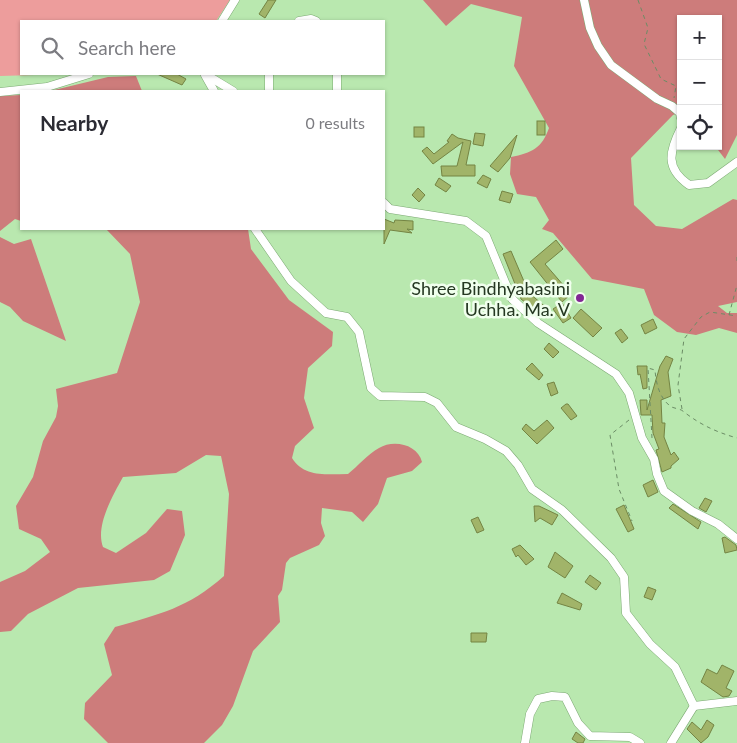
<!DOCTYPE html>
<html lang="en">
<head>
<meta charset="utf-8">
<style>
	body { margin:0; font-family:Lato,sans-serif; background:#f2f2f3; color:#2b2b33 }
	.controls { position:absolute; right:15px; top:15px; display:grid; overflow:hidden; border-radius:0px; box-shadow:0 1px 4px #0004 }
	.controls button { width:45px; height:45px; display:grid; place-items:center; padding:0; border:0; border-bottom:1px solid #e1e1e2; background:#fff; color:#2b2b33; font:25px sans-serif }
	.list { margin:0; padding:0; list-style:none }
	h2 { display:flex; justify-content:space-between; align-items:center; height:65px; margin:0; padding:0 20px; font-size:21px }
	h2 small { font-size:16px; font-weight:400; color:#7c7c81 }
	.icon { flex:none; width:28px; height:28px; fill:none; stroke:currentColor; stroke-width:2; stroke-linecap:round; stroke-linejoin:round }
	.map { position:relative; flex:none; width:737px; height:743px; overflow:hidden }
	.search { position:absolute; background:#fff; box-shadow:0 1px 4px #0004; left:20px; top:20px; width:365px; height:55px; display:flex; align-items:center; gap:12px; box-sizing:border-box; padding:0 18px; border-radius:0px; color:#7c7c81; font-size:19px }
	.panel { position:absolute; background:#fff; box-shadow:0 1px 4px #0004; left:20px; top:90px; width:365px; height:140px; border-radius:0px }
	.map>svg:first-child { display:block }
</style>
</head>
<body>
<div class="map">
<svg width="737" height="743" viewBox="0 0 737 743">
	<rect width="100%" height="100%" fill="#b9e8af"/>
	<path fill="#ed9d9c" d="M0,0H230L216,21H21V74L35,75L0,76Z"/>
	<g fill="#cd7c7b">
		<path d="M423,0H737V135L725,159L715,146H718V19H681V112L673,115L631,158L634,205L656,226L682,229L733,199L737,200V302L718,306L727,313H737V333L719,328L696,335L677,332L654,315L644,289L592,279L553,233L542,229L549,220L536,197L517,194L510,174L511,157C532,153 542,148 549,128L514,66L522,17L471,4L446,26Z"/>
		<path d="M136,76L142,91H50L108,77Z"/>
		<path d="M21,95V221L15,219L0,231V96Z"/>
		<path d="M106,229H248L251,249L289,300L333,332L332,346L308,368L304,398L314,428L295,446L292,458C304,478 328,474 348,474C358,466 368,454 379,448C393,439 418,444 422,462L412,471L387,478L378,504L363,522L352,512L322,508L321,523L325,536L319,545L290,558L286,563L282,590L278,596L280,622L253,651L233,706L222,725L204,743H108L84,719L85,703L112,675L104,644L115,627C160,614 188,608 224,576L229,494L221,456L206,455L176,473L123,477C113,495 95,526 103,547L116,553L146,533L167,509L182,511L185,535L170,571L154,580L78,588L28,614L11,631L0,632V582L25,571L50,552L41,539L19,529L16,506L33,477L43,441L56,417L58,406L56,389L117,373L140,302L130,254Z"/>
		<path d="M0,237L14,244L31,239L66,341L23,321L10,307L0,302Z"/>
	</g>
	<g fill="#a1b469" stroke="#748443">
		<path d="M268,0H276L265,18L259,14Z"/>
		<path d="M157,74H177L186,79L182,85Z"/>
		<rect x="537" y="121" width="8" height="14"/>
		<rect x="414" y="127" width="10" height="10"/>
		<path d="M475,133L485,134L483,146L473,144Z"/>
		<path d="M452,134L458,138L471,141L466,165H475V176H442L441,166H457L463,142L433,164L422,151L427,147L434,154L449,142L447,141Z"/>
		<path d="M517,135L510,158L498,172L490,166Z"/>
		<path d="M483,175L491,179L487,188L477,183Z"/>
		<path d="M439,178L451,186L446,192L435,185Z"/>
		<path d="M418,188L425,195L419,202L412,195Z"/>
		<path d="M502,191L513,194L510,203L499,200Z"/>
		<path d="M384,219L394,223L395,220L413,221V230L407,229L412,233L390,230L384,244Z"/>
		<path d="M556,240L563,249L545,264L571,294L562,302L530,262Z"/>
		<path d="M511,251L529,293L548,309L542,316L521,299L503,254Z"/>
		<path d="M562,303L571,318L563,323L553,309Z"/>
		<path d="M581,309L602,328L593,337L573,318Z"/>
		<path d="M653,319L657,328L645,334L641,325Z"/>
		<path d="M621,329L628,338L622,343L615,333Z"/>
		<path d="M549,343L559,352L553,358L544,349Z"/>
		<path d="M666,356L673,359L668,372L671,396L661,400L662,423H665L664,437L671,455L674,452L679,459L671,466V468L662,472L656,450L659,449L653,433L652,415H641L640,400H647V410L660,366Z"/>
		<path d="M532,363L543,375L539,380L526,369Z"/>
		<path d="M637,366H647V388L643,389L640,374L638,375Z"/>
		<path d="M554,382L558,393L551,396L547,384Z"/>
		<path d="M566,404H568L577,416L571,420L561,408Z"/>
		<path d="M547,420L554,428L537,444L522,429L526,424L534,431Z"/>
		<path d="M653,480L658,492L648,497L643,485Z"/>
		<path d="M705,498L712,501L706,512L699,508Z"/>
		<path d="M673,504L701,522L698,529L669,508Z"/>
		<path d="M624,505L634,529L628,532L616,509Z"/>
		<path d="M534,506H539L558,515L552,525L540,518L535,522Z"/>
		<path d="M478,517L484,530L477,533L471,520Z"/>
		<path d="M725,537L736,545L737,550L725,553L722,538Z"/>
		<path d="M520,545L534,559L526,565L518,555L516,557L512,549Z"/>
		<path d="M555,552L573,566L565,578L548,567Z"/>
		<path d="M590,575L601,583L596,590L585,582Z"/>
		<path d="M648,587L656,590L652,600L644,597Z"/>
		<path d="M562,593L582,604L580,610L557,603Z"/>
		<path d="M471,633H487L486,642H471Z"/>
		<path d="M722,665L734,671L726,688L732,691L729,696L723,697L701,682L707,669L717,674Z"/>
		<path d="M707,720L714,725L708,737L701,743L687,729L692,722L701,730Z"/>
		<path d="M576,732L585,739L583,743H578L572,739Z"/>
	</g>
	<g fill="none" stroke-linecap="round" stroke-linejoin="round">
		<g stroke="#7ca973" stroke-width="9">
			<g id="minor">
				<path d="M584,0L590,28L598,46L611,65L657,99L672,106L680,113L681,118"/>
				<path d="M222,21L235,0"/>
				<path d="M299,21L311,19L316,21"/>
				<path d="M205,74L233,91"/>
				<path d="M269,74V91"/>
				<path d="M205,75L214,91"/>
				<path d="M337,91V74"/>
				<path d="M0,92L47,87L89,74"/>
				<path d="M681,128C669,152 665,168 689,185L708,183L737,162"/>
				<path d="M384,203L390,209L466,221L486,236L512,299L538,323L616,374L629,393L642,438L654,459L657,474L664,491L692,511L718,524L737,539"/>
				<path d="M255,229L291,281L326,313L347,317L359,332L371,388L380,396L425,397L437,403L456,427L485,439L506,451L518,465L532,489L562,510L611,558L624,577L626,613L650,644L675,667L694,706"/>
				<path d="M694,706L737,701"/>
				<path d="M525,743L530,714L538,699L552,696L565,697L578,723L590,736L630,737L640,743"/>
				<path d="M671,743L694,706"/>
			</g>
		</g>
		<g stroke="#6b8c65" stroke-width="1" stroke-dasharray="4 4" stroke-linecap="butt">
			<path d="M638,0L648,28L644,44L661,79L676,86L674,98"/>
			<path d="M737,257V263"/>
			<path d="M729,315L737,285"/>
			<path d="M682,409L678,385L684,339L701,317L710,312L737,316"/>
			<path d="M629,420L610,435L619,489L632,521"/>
			<path d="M652,438L648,368L655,370C656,383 659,397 670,406C674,409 680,408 684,412C701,425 716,432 737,438"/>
		</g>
		<use href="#minor" stroke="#fff" stroke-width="8"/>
	</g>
	<circle fill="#822794" stroke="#f0ffed" stroke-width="2" cx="580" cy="298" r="5"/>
	<g text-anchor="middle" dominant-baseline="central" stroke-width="5" stroke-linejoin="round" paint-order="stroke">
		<g font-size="18" fill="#253822" stroke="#f0ffed" text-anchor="end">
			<text x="570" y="288">Shree Bindhyabasini<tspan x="570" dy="21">Uchha. Ma. V</tspan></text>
		</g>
	</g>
</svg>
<div class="controls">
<button>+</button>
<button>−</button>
<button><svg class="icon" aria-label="locate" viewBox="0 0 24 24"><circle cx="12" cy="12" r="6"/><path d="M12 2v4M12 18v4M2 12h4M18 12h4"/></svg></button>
</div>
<div class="search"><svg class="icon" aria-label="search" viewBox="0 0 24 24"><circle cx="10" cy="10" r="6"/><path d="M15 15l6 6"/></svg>Search here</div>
<section class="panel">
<h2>Nearby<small>0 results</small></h2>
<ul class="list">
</ul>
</section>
</div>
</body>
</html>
